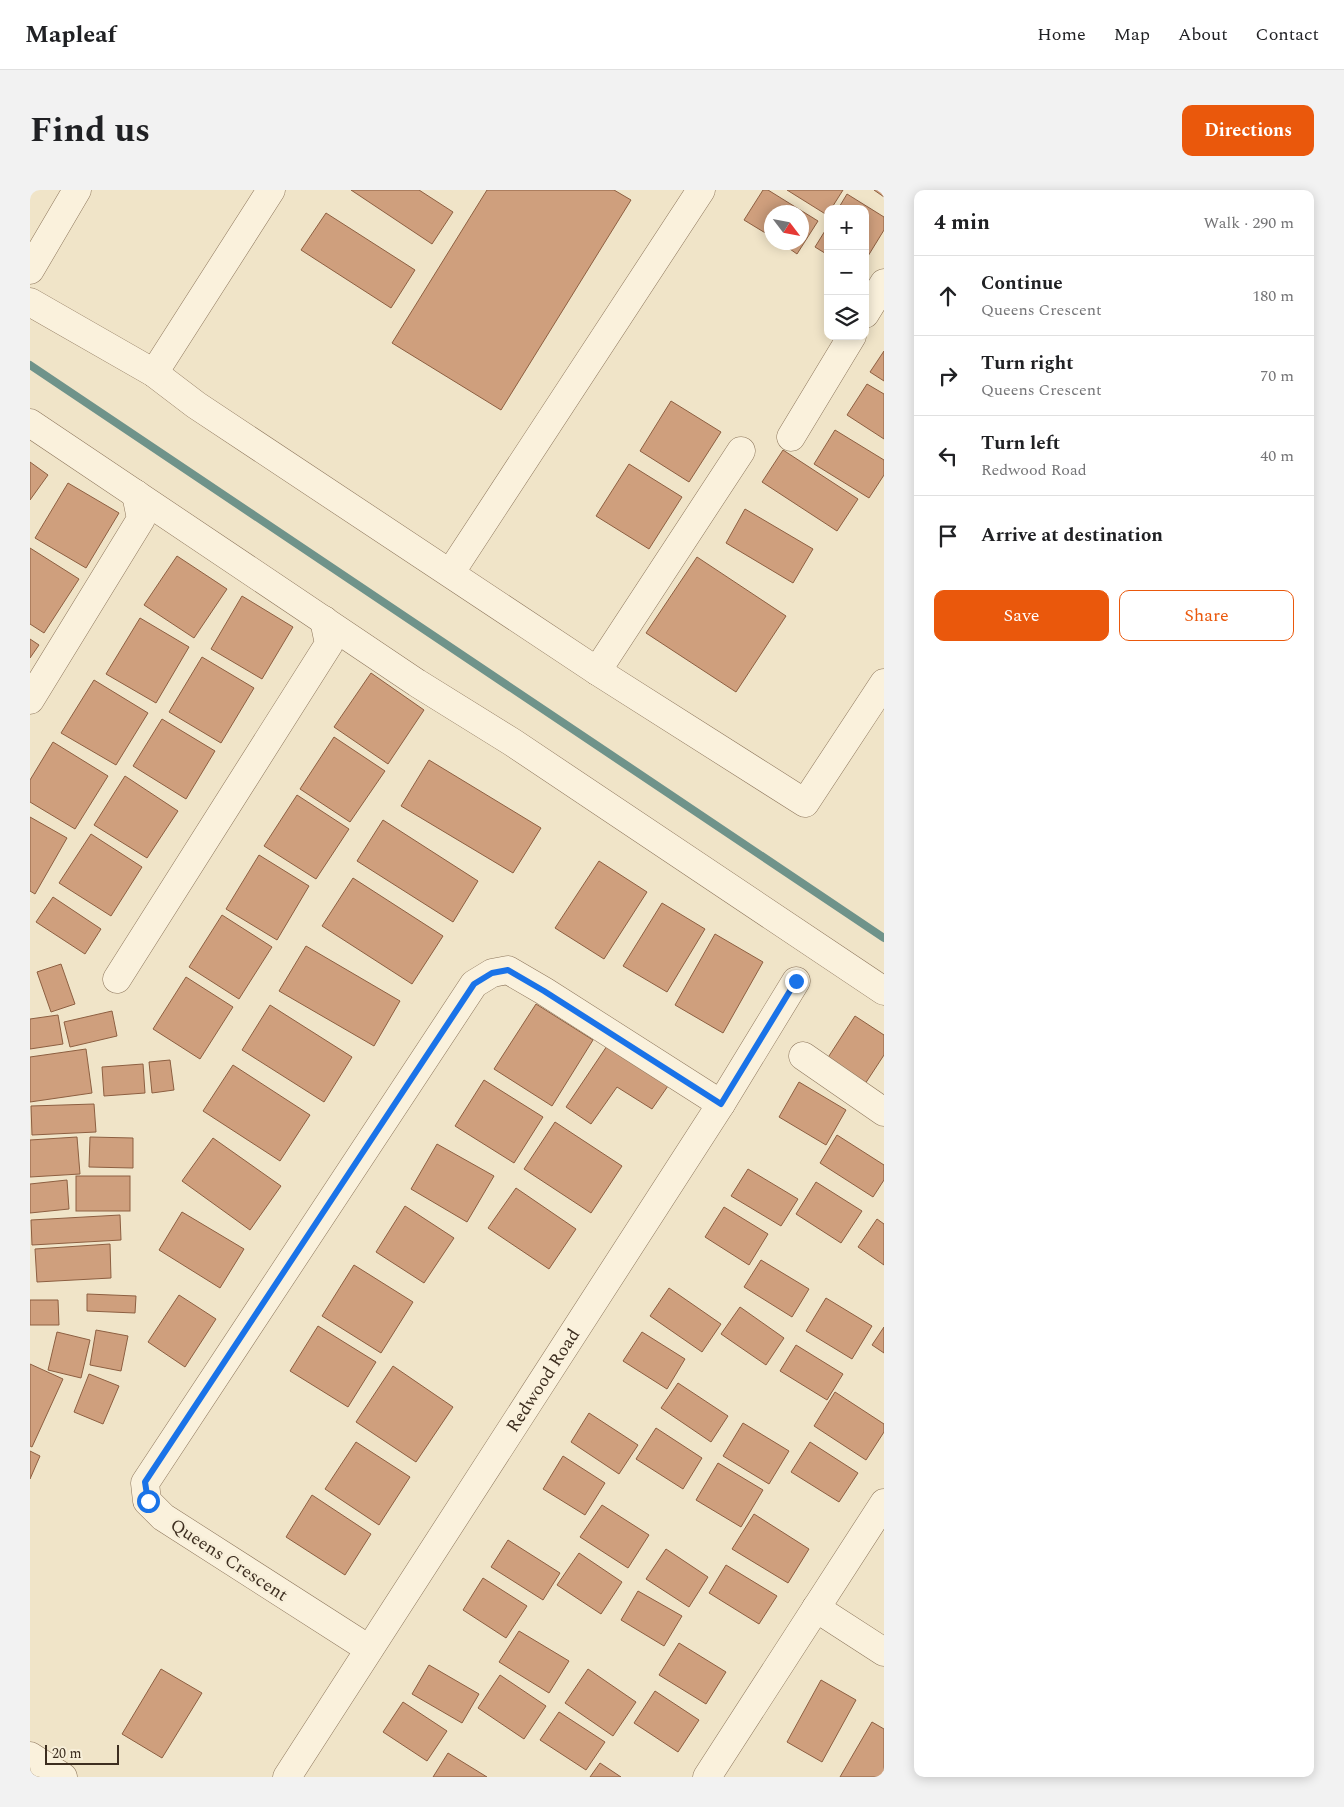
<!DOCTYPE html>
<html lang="en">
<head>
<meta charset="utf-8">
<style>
	body { margin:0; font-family:Spectral,serif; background:#f2f2f2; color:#202124 }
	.controls { position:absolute; right:15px; top:15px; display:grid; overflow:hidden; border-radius:10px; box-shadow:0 2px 12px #0003 }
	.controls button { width:45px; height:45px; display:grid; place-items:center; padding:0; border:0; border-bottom:1px solid #e0e0e0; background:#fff; color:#202124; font:25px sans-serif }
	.compass { position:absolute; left:734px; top:15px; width:45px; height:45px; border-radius:50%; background:#fff; box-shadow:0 2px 12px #0003; rotate:122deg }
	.scale { position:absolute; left:15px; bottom:12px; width:74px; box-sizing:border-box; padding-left:5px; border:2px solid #3d2e20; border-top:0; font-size:14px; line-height:18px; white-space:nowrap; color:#3d2e20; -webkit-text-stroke:4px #f7eed8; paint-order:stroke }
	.stop { position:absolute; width:15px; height:15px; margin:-11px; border:4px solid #1a73e8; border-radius:50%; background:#fff }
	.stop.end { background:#1a73e8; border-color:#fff; box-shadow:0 1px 5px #0008 }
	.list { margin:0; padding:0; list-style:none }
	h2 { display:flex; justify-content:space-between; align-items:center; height:65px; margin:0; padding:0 20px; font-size:21px }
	h2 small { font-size:16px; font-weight:400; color:#757577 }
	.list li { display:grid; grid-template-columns:32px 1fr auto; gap:15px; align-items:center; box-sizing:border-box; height:80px; padding:0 20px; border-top:1px solid #e0e0e0 }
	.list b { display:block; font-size:19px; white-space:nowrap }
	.list p { margin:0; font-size:16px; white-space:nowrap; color:#757577 }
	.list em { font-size:16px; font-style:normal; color:#757577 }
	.actions { display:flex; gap:10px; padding:15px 20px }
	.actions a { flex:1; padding:11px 0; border:1px solid #ea580c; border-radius:10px; text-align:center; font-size:18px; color:#ea580c }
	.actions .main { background:#ea580c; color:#fff }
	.icon { flex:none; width:28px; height:28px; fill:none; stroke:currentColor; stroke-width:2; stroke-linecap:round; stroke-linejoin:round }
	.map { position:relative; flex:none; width:854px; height:1587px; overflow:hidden; border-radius:10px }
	header { display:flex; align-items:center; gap:30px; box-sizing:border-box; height:70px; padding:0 25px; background:#fff; border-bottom:1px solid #e0e0e0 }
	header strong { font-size:24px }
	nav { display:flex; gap:28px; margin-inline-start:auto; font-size:18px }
	.intro { display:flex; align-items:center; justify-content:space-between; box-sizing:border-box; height:120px; padding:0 30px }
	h1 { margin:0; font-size:35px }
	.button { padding:12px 22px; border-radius:10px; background:#ea580c; color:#fff; font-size:18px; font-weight:700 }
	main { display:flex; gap:30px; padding:0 30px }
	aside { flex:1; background:#fff; border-radius:10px; box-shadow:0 2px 12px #0003 }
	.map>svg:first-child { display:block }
</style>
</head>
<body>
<header>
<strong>Mapleaf</strong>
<nav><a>Home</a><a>Map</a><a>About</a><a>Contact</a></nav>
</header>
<div class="intro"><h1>Find us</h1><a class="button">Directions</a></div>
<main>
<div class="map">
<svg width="854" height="1587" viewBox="0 0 854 1587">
	<rect width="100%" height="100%" fill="#f0e4c8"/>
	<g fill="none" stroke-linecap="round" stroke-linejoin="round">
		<path stroke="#6f938a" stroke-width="8" d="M0,175L854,748"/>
	</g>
	<g fill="#cf9f7d" stroke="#8d5f41">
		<path d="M321,0H389L423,22L402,54Z"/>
		<path d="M457,0H584L601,10L471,220L362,153Z"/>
		<path d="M733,0H738L788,31L767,64L750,52H772V22H742V47L714,30Z"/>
		<path d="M757,0H813L801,19H798L797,25Z"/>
		<path d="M844,0H854V7Z"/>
		<path d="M817,4L854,27V40L835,71V19H808Z"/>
		<path d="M296,23L385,80L361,118L271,60Z"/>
		<path d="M798,36V65L785,57Z"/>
		<path d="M854,161V191L840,182Z"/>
		<path d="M837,194L854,204V249L817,225Z"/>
		<path d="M641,211L691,242L659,292L610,261Z"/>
		<path d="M805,240L854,270V285L839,308L784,274Z"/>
		<path d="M753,260L828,309L807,341L732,292Z"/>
		<path d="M0,272L18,285L0,310Z"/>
		<path d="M599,274L652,307L619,359L566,326Z"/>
		<path d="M38,293L89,323L56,378L5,348Z"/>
		<path d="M715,319L783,359L763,393L696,353Z"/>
		<path d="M0,358L49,389L14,443L0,434Z"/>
		<path d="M147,366L197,399L164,448L114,415Z"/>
		<path d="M667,367L756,426L706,502L616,443Z"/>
		<path d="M212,406L263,437L232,489L181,459Z"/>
		<path d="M110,428L159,457L126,513L76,484Z"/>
		<path d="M0,449L9,455L0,468Z"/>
		<path d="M172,467L224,498L191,553L139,522Z"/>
		<path d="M341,483L394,520L358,574L304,537Z"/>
		<path d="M64,490L118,523L86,575L31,543Z"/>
		<path d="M132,529L185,561L156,609L103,576Z"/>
		<path d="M304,547L355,581L320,632L270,599Z"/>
		<path d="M23,552L78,586L45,639L0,612V590Z"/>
		<path d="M399,570L511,638L483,683L371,616Z"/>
		<path d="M95,586L148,621L117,668L64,635Z"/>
		<path d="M267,605L319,639L286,689L234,656Z"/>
		<path d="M0,627L37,648L5,704L0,701Z"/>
		<path d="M353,630L448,691L423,732L327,671Z"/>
		<path d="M61,644L112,677L81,726L29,693Z"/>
		<path d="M229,665L279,696L247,750L196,719Z"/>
		<path d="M569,671L617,702L574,769L525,738Z"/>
		<path d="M323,688L413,746L382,794L292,736Z"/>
		<path d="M23,707L71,739L55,764L6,732Z"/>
		<path d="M632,713L675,739L637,802L593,776Z"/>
		<path d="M192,725L242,757L209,809L159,777Z"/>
		<path d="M685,744L733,772L693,843L645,815Z"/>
		<path d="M276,756L370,811L344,856L249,801Z"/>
		<path d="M31,774L45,814L21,822L7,782Z"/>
		<path d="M156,787L203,817L170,869L123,839Z"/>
		<path d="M506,814L563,850L522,916L464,879Z"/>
		<path d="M240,815L322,867L294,912L212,860Z"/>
		<path d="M82,821L87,846L40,857L34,832Z"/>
		<path d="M28,825L33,854L0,859V829Z"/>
		<path d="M825,826L854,845V865L835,894L797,869Z"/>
		<path d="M577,856L638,896L622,919L587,897L561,934L536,917Z"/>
		<path d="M56,859L62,903L0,912V867Z"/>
		<path d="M140,870L144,900L122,903L119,872Z"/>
		<path d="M113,874L115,903L74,906L72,877Z"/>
		<path d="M203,875L280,925L250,971L173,921Z"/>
		<path d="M454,890L513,927L484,973L425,936Z"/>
		<path d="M769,892L816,920L796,955L749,927Z"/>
		<path d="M64,914L66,942L2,945L1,916Z"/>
		<path d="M525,932L592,976L561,1023L494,979Z"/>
		<path d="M807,945L854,975V990L843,1007L790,973Z"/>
		<path d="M47,947L50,984L0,987V950Z"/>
		<path d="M60,947L103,948V978L59,977Z"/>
		<path d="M183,948L251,996L220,1040L152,991Z"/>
		<path d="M407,954L464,986L437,1032L381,999Z"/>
		<path d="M718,979L768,1009L751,1036L701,1006Z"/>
		<rect x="46" y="986" width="54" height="35"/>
		<path d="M37,990L39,1019L0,1023V994Z"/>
		<path d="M786,992L832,1021L811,1053L766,1024Z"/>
		<path d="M486,998L546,1039L519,1079L458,1038Z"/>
		<path d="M375,1016L424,1048L394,1093L346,1062Z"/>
		<path d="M694,1017L738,1044L719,1075L675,1047Z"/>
		<path d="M152,1022L214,1059L190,1098L129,1060Z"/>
		<path d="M90,1025L91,1050L2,1055L1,1030Z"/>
		<path d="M847,1029L854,1034V1075L828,1057Z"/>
		<path d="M80,1054L81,1088L7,1092L5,1059Z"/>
		<path d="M731,1070L779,1099L762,1127L714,1097Z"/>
		<path d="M324,1075L383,1112L351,1163L292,1126Z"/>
		<path d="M639,1098L691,1134L672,1162L620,1126Z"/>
		<path d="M57,1104L106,1106L105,1123L57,1121Z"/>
		<path d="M149,1105L186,1129L155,1177L118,1152Z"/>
		<path d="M796,1108L842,1136L822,1169L776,1141Z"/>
		<path d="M0,1110H28L29,1135H0Z"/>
		<path d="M710,1117L754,1148L736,1175L691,1144Z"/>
		<path d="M288,1136L346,1172L318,1217L260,1181Z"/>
		<path d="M854,1137V1163L842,1155Z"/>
		<path d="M66,1140L98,1146L91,1181L60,1175Z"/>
		<path d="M27,1142L60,1150L51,1188L18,1180Z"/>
		<path d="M612,1142L655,1169L637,1199L593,1171Z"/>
		<path d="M766,1155L813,1184L797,1210L750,1181Z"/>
		<path d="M0,1174L33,1189L2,1257L0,1256Z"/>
		<path d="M363,1176L423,1217L386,1272L326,1232Z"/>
		<path d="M59,1184L89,1196L73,1234L44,1222Z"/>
		<path d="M648,1193L698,1226L681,1252L631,1218Z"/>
		<path d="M805,1202L854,1234V1242L836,1270L784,1236Z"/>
		<path d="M559,1223L608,1255L589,1284L541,1252Z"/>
		<path d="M713,1233L759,1261L739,1294L693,1266Z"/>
		<path d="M626,1238L672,1268L653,1299L606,1269Z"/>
		<path d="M326,1252L380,1287L349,1335L295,1299Z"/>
		<path d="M780,1252L828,1283L809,1312L761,1282Z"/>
		<path d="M0,1261L10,1266L0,1289Z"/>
		<path d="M533,1266L575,1293L555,1325L513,1299Z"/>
		<path d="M688,1273L733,1300L711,1337L666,1310Z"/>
		<path d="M282,1305L341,1344L315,1385L256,1347Z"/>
		<path d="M572,1315L619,1345L598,1378L550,1347Z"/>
		<path d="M724,1324L779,1359L758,1393L702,1359Z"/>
		<path d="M478,1350L530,1383L513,1410L461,1377Z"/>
		<path d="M636,1359L678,1387L659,1417L616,1389Z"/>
		<path d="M549,1363L592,1392L571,1424L527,1395Z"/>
		<path d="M696,1375L747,1406L729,1434L679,1403Z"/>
		<path d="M453,1388L497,1416L476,1448L433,1420Z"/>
		<path d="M608,1401L652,1426L634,1456L591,1430Z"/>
		<path d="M489,1441L539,1471L519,1503L469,1472Z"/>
		<path d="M649,1453L696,1482L676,1514L629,1485Z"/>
		<path d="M399,1475L449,1504L432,1533L382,1504Z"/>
		<path d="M131,1479L172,1503L132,1568L92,1544Z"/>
		<path d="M558,1479L606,1512L583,1546L535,1513Z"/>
		<path d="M470,1485L516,1516L494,1549L448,1518Z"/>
		<path d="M791,1490L826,1510L792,1572L757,1552Z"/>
		<path d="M625,1501L669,1530L648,1562L604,1533Z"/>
		<path d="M373,1512L417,1541L397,1571L353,1542Z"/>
		<path d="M529,1522L575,1552L556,1580L510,1550Z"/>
		<path d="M842,1532L854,1539V1587H810Z"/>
		<path d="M418,1563L457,1587H403Z"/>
		<path d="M570,1573L591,1587H560Z"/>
	</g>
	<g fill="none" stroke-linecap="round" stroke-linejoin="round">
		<g stroke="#8d765c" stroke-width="29">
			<g id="minor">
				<path d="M0,80L47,0"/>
				<path d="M0,112L124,183L166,215L567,481L775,613L854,493"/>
				<path d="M835,124L854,93"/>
				<path d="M124,183L241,0"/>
				<path d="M0,233L387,493L482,552L854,801"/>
				<path d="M761,247L822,146"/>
				<path d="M421,382L671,0"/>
				<path d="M567,481L711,261"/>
				<path d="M0,510L111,329L106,304"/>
				<path d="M87,789L299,454L294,430"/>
				<path d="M773,866L854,922"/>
				<path d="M786,1418L854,1462"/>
				<path d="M339,1459L133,1327L117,1311L115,1293L444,794L462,783L478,780L514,801L691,914"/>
				<path d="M0,1566L33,1587"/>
				<path id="s1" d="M257,1587L691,914L766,791"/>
				<path d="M677,1587L854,1313"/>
			</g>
		</g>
		<use href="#minor" stroke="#faf1dc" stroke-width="28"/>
	</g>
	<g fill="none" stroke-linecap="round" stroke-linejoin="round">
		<path stroke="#1a73e8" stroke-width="6" d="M118,1311L115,1292L444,794L462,783L478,780L514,801L691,914L766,791"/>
	</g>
	<g text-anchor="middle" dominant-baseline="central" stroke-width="5" stroke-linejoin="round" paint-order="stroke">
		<g font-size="18" fill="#3d2e20" stroke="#f7eed8">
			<text stroke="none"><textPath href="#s1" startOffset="472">Redwood Road</textPath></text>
			<text transform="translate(199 1370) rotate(33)">Queens Crescent</text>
		</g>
	</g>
</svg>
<div class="controls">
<button>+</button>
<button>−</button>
<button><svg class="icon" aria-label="layers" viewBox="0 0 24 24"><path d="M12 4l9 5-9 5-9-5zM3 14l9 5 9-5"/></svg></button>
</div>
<svg class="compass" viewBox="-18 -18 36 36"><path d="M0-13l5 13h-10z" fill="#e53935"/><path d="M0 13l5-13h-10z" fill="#757577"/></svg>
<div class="scale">20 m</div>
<div class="stop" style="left:118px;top:1311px"></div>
<div class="stop end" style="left:766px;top:791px"></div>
</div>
<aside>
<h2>4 min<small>Walk · 290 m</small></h2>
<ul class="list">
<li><svg class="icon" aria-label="ahead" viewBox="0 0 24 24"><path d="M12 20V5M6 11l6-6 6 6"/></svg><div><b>Continue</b><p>Queens Crescent</p></div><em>180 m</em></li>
<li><svg class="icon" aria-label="right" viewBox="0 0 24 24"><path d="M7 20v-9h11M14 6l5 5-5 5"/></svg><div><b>Turn right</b><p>Queens Crescent</p></div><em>70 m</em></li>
<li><svg class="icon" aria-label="left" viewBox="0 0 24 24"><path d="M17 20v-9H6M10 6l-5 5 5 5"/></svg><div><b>Turn left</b><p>Redwood Road</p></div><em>40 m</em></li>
<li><svg class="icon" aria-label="arrive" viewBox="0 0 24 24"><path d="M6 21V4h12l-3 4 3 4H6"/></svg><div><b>Arrive at destination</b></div></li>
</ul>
<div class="actions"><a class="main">Save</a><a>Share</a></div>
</aside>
</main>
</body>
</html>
